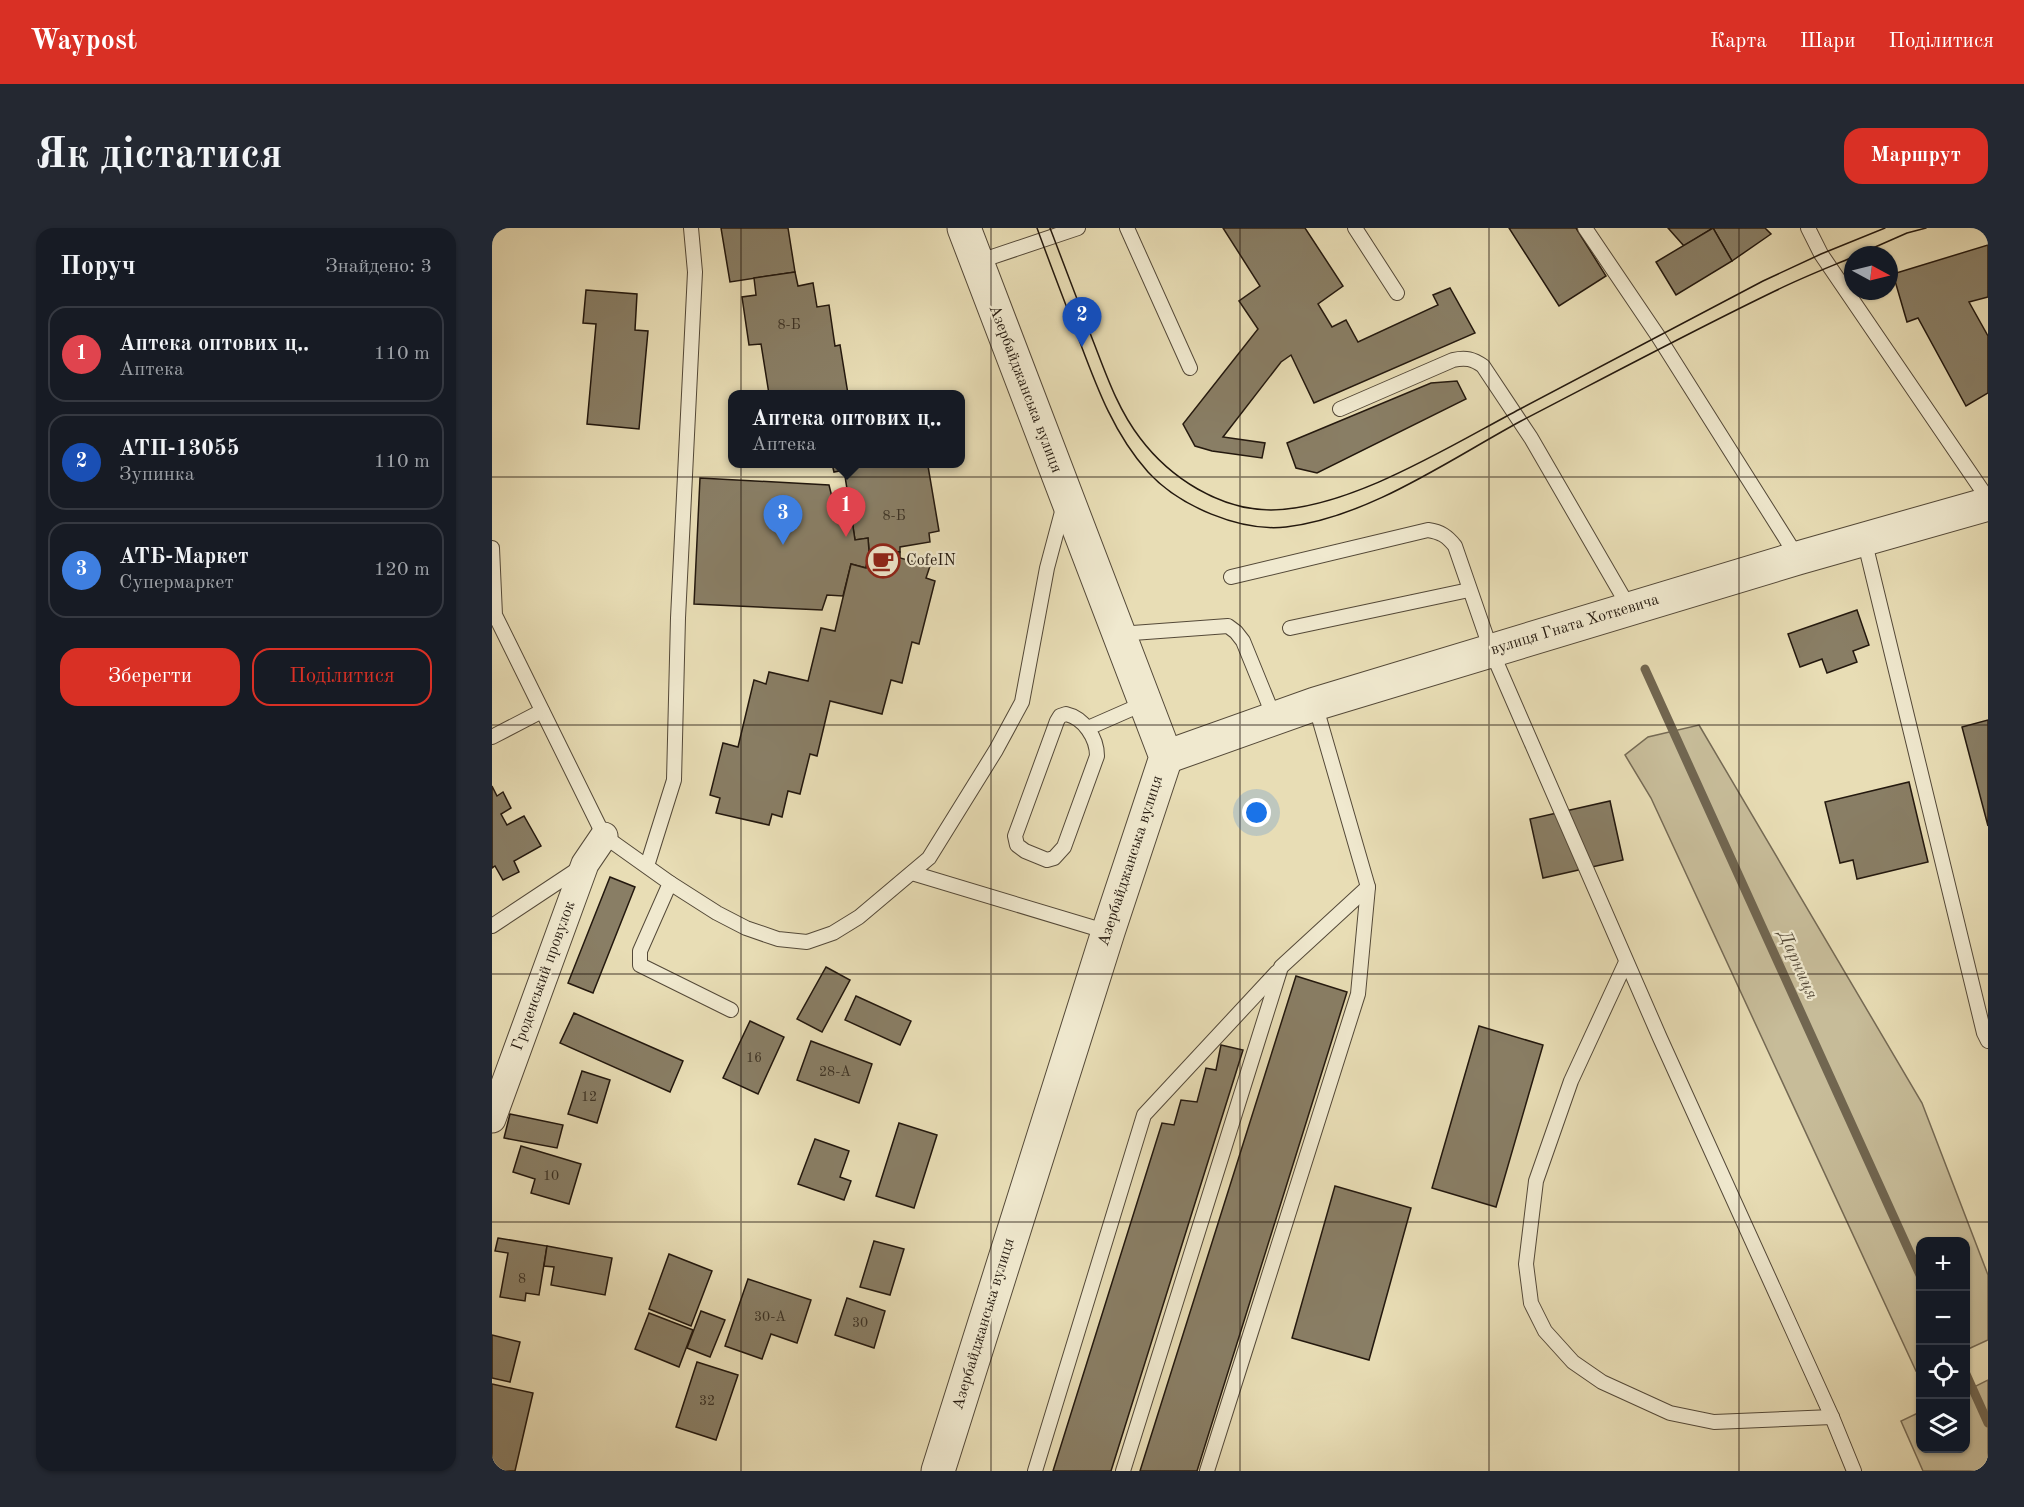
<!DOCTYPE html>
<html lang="uk">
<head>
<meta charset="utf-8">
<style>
	body { margin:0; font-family:"Old Standard TT",serif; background:#242831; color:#f1f3f6 }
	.controls { position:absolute; right:18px; bottom:18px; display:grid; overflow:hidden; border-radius:12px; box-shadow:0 2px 4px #0004 }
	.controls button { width:54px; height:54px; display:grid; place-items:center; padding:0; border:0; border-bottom:2px solid #363941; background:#171b24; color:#f1f3f6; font:30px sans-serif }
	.compass { position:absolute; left:1352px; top:18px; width:54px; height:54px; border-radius:50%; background:#171b24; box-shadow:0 2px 4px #0004; rotate:97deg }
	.you { position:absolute; left:765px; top:585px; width:21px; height:21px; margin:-15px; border:4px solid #fff; border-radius:50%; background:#1a73e8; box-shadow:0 0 0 9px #1a73e833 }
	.badge { display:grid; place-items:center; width:39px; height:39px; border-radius:50%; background:#d93025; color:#fff; font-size:20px; font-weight:700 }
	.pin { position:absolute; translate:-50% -50px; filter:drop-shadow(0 2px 3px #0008) }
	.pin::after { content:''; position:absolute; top:32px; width:21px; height:18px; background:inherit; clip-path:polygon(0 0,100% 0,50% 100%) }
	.popup { position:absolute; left:236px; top:162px; width:237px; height:78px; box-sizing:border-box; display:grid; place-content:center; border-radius:12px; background:#171b24; filter:drop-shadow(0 2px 4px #0005); font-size:20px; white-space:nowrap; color:#9ea1a6 }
	.popup b { font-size:22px; color:#f1f3f6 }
	.popup::after { content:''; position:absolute; left:50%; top:100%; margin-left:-12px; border:12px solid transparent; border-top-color:#171b24 }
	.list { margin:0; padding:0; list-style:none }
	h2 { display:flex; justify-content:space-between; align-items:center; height:78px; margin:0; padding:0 24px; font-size:26px }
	h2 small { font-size:20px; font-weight:400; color:#9ea1a6 }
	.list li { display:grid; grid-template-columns:39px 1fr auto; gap:18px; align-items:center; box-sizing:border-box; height:96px; margin:0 12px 12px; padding:0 12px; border:2px solid #363941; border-radius:18px }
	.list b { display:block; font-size:22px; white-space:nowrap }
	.list p { margin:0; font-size:20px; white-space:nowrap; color:#9ea1a6 }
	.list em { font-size:20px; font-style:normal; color:#9ea1a6 }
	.actions { display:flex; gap:12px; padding:18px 24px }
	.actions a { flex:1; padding:14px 0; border:2px solid #d93025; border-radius:18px; text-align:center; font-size:21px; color:#d93025 }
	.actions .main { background:#d93025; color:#fff }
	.icon { flex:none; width:33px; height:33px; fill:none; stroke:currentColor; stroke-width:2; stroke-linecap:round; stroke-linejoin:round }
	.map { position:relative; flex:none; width:1496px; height:1243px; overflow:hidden; border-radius:18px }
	header { display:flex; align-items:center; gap:36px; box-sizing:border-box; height:84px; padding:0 30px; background:#d93025; color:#fff }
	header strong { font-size:28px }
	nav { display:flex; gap:33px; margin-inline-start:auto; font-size:21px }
	.intro { display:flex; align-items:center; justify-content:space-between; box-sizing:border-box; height:144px; padding:0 36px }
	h1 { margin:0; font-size:42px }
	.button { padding:15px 27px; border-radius:18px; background:#d93025; color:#fff; font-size:21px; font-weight:700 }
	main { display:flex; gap:36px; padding:0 36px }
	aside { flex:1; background:#171b24; border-radius:18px; box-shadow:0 2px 4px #0004 }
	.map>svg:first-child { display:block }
</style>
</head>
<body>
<header>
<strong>Waypost</strong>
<nav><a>Карта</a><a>Шари</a><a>Поділитися</a></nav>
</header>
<div class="intro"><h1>Як дістатися</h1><a class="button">Маршрут</a></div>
<main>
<aside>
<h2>Поруч<small>Знайдено: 3</small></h2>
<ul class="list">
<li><span class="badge" style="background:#e0444e">1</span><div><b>Аптека оптових ц‥</b><p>Аптека</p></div><em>110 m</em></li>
<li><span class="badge" style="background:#1a4fb4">2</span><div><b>АТП-13055</b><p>Зупинка</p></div><em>110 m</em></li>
<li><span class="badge" style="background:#3f7fe0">3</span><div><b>АТБ-Маркет</b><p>Супермаркет</p></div><em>120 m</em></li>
</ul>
<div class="actions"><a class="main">Зберегти</a><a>Поділитися</a></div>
</aside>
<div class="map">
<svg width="1496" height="1243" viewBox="0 0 1496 1243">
	<rect width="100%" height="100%" fill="#e8ddb5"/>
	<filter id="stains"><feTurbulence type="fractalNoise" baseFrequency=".00333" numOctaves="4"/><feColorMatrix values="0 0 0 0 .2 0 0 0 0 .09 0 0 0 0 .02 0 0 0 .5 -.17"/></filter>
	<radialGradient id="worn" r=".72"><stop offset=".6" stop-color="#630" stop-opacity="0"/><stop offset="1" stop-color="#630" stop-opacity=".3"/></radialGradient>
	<g fill="#c7bc99" stroke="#756a54" stroke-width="1.5">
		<path d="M1207,497L1430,875L1496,1047V1112L1474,1122V1014H1428V1141L1424,1143L1159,570L1133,527L1156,509Z"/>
		<path d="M1496,1152V1243H1431L1409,1193L1428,1184V1220H1474V1163Z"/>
	</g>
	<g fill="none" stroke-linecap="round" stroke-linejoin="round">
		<g stroke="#716650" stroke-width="9">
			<path d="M1153,441L1428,1047"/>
			<path d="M1474,1146L1496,1195"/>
		</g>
	</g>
	<g fill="#897e65" stroke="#23180e" stroke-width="1.5">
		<path d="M229,0H296L303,44L238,54Z"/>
		<path d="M731,0H813L851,58L826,76L840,99L854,92L866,114L946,77L941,67L958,60L983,105L822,175L799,127L789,134L731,209L773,215L770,230L720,223L703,218L691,196L766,101L747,73L768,58Z"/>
		<path d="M1017,0H1084L1114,48L1067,78Z"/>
		<path d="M1176,0H1273L1279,6L1240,33L1221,0L1192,18Z"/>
		<path d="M1221,0L1240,33L1184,67L1164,34Z"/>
		<path d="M1496,17V69L1477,74L1496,108V165L1474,178L1426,90L1415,94L1401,46Z"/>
		<path d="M303,44L306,58L321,55L325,79L337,77L343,118L348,117L356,166H277L269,116L257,117L250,69L264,67L262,50Z"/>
		<path d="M94,62L145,66L143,102L156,103L147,201L95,196L104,96L91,95Z"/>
		<path d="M965,153L974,171L825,245L804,240L795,215L939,155Z"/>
		<path d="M340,236H431V238H436L447,303L437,305L438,314L408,319V324L377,323L376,310L363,312L352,242L342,244Z"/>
		<path d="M208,250L337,257L340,269L357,272L363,312L376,310L377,323L374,340L359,336L351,368L335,367L330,382L202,376Z"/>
		<path d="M377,323L408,324V330L438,338L434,350L443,353L427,416L420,414L410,455L399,452L390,486L338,473L325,528L318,526L308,566L296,563L290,589L280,586L277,597L224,585L228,570L218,567L231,515L246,519L262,452L274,456L277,444L316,453L329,400L343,403L359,336L374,340Z"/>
		<path d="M1365,382L1377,417L1361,423L1365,434L1335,445L1330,431L1308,439L1296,406Z"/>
		<path d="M1496,492V598L1470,499Z"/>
		<path d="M1417,554L1436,634L1365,651L1361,632L1348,635L1333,574Z"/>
		<path d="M0,558L5,568L11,564L19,580L9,586L15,597L32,588L49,618L22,633L27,644L11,652L3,638L0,640Z"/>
		<path d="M1118,573L1131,632L1051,650L1038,591Z"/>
		<path d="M118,649L143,659L101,765L76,755Z"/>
		<path d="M334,739L358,752L330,804L305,791Z"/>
		<path d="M804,748L855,764L705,1243H648Z"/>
		<path d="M364,768L419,793L408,817L353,792Z"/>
		<path d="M82,785L191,833L178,864L68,815Z"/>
		<path d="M258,793L292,809L266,866L231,850Z"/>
		<path d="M987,798L1051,817L1004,979L940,960Z"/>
		<path d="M319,813L380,836L367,875L305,852Z"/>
		<path d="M729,817L751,822L619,1243H561L670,895L682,897L689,872L705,874L714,840L724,842Z"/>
		<path d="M90,843L118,852L105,895L76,886Z"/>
		<path d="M18,886L71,897L65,920L12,910Z"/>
		<path d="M407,895L445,907L422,980L384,968Z"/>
		<path d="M323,911L357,923L348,949L359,953L352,972L306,956Z"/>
		<path d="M29,918L89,936L77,976L39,965L43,951L21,944Z"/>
		<path d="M843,958L919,980L877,1132L800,1110Z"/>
		<path d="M6,1010L55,1018L47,1067L34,1065L33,1073L8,1069L16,1025L3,1023Z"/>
		<path d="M382,1013L412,1021L398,1067L368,1059Z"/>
		<path d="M55,1018L120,1030L113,1067L59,1057L62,1039L52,1038Z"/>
		<path d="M177,1026L220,1043L199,1098L157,1081Z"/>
		<path d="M256,1051L319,1072L305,1115L279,1106L270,1131L233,1118Z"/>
		<path d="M355,1070L393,1083L382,1120L343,1107Z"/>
		<path d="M209,1083L233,1092L218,1129L195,1120Z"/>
		<path d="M157,1085L201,1102L187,1139L143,1121Z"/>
		<path d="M0,1107L28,1114L18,1154L0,1150Z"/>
		<path d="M205,1134L246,1147L224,1212L184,1199Z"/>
		<path d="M0,1156L41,1165L23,1243H0Z"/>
	</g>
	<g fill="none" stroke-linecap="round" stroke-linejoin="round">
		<g stroke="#544938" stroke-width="16">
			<g id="service">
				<path d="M635,0L698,140"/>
				<path d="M863,0L905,65"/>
				<path d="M1093,0L1166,108L1306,330"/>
				<path d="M1316,0L1329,26L1496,271"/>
				<path d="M485,34L586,0"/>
				<path d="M848,181L961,132C974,129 981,131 991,138L1039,210L1138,381"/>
				<path d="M1372,311L1492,805L1496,813"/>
				<path d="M0,320L3,387L112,608L178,655L225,685L254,700L286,711L315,714L341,705L367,689L437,630L504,522L530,474L555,340L571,280"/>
				<path d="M739,349L936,302C949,304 955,308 963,318L999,422L1168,810L1340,1189L1362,1243"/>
				<path d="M798,400L977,362"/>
				<path d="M627,406L736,398L744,404L751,413L782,489"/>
				<path d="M574,486C592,490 605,510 605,528L572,619L562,630L555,632L533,623L525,617L523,608L565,493L568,488Z"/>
				<path d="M596,500L653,475"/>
				<path d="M0,509L50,483"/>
				<path d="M155,638L182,552L186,390L203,44L199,0"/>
				<path d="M420,645L616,704"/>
				<path d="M178,655L148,723V737L239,782"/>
				<path d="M0,698L89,639"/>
				<path d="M1134,734L1079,853L1044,953L1034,1036L1039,1075L1053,1103L1081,1134L1110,1154L1178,1185L1222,1194L1340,1189"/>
				<path d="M543,1243L652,887L785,744"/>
				<path d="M631,1243L789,739L876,659"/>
				<path d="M715,1243L866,766L876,659L823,476"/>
			</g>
		</g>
		<g stroke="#544938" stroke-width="29">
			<path id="minor" d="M0,891L93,636L112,608"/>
		</g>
		<g stroke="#544938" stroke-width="35">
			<g id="tertiary">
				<path d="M674,529L823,476L1306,330L1496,276"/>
				<path d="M446,1243L616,704L674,529L472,0"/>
			</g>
		</g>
		<use href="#service" stroke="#f0e9cf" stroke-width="14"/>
		<use href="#minor" stroke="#f0e9cf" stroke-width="27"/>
		<use href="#tertiary" stroke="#f0e9cf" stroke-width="33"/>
		<g stroke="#23180e" stroke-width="1.5">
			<path d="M545,0C558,36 572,72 586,109C604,157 621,205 656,244C687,278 748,304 794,299C877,289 957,232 1029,193C1114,149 1198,104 1283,63C1309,50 1335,40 1361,29"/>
			<path d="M558,0C571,35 585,70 598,105C612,140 624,179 648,210C678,250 728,282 779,282C858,281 958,218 1028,181C1109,138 1190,95 1271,53L1329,26L1393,0"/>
			<path d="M1365,27L1415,5L1434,0"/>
		</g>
	</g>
	<path fill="none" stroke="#23180e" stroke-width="1.5" stroke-opacity="0.55" d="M249,0V1243M499,0V1243M748,0V1243M997,0V1243M1247,0V1243M0,249H1496M0,497H1496M0,746H1496M0,994H1496"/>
	<defs>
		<g id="cafe-ring" transform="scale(1.725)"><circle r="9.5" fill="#f0e9cf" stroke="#8f2418" stroke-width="1.5"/><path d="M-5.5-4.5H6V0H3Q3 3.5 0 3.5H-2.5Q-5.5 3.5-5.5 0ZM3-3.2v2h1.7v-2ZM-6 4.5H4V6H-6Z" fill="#8f2418"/></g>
	</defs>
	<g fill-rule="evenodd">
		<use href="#cafe-ring" x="391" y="333"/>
	</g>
	<g text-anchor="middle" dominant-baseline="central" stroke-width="4.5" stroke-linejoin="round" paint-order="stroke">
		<g font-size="14" fill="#3c3224">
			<text x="297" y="97">8-Б</text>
			<text x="402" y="288">8-Б</text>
			<text x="262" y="830">16</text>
			<text x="343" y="844">28-А</text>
			<text x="97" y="869">12</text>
			<text x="59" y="948">10</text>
			<text x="30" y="1051">8</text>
			<text x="278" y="1089">30-А</text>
			<text x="368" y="1095">30</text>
			<text x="215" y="1173">32</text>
		</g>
		<g font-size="16" fill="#23180e" stroke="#f0e9cf">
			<text transform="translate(533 161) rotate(69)">Азербайджанська вулиця</text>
			<text transform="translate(1083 397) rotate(-17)">вулиця Гната Хоткевича</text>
			<text transform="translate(639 633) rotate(-72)">Азербайджанська вулиця</text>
			<text transform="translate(52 748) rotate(-70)">Гроденський провулок</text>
			<text transform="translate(492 1096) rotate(-73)">Азербайджанська вулиця</text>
		</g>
		<g font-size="16" fill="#23180e" stroke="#f0e9cf" text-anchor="start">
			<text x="414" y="333">CofeIN</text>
		</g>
		<g font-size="18" font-style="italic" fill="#574c3a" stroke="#f0e9cf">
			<text transform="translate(1306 737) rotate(66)">Дарниця</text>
		</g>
	</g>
	<rect width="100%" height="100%" filter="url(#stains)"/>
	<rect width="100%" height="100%" fill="url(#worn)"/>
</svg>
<div class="controls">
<button>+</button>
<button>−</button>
<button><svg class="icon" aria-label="locate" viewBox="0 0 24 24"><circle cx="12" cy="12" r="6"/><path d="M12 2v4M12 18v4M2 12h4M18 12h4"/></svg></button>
<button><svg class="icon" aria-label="layers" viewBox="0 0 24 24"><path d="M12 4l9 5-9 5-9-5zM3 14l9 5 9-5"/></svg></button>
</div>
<svg class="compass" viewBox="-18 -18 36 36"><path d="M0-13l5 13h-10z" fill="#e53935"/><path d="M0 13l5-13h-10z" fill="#9ea1a6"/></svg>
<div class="you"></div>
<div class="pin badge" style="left:354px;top:309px;background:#e0444e">1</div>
<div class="popup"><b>Аптека оптових ц‥</b>Аптека</div>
<div class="pin badge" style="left:590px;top:119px;background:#1a4fb4">2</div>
<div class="pin badge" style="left:291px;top:317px;background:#3f7fe0">3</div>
</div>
</main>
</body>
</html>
